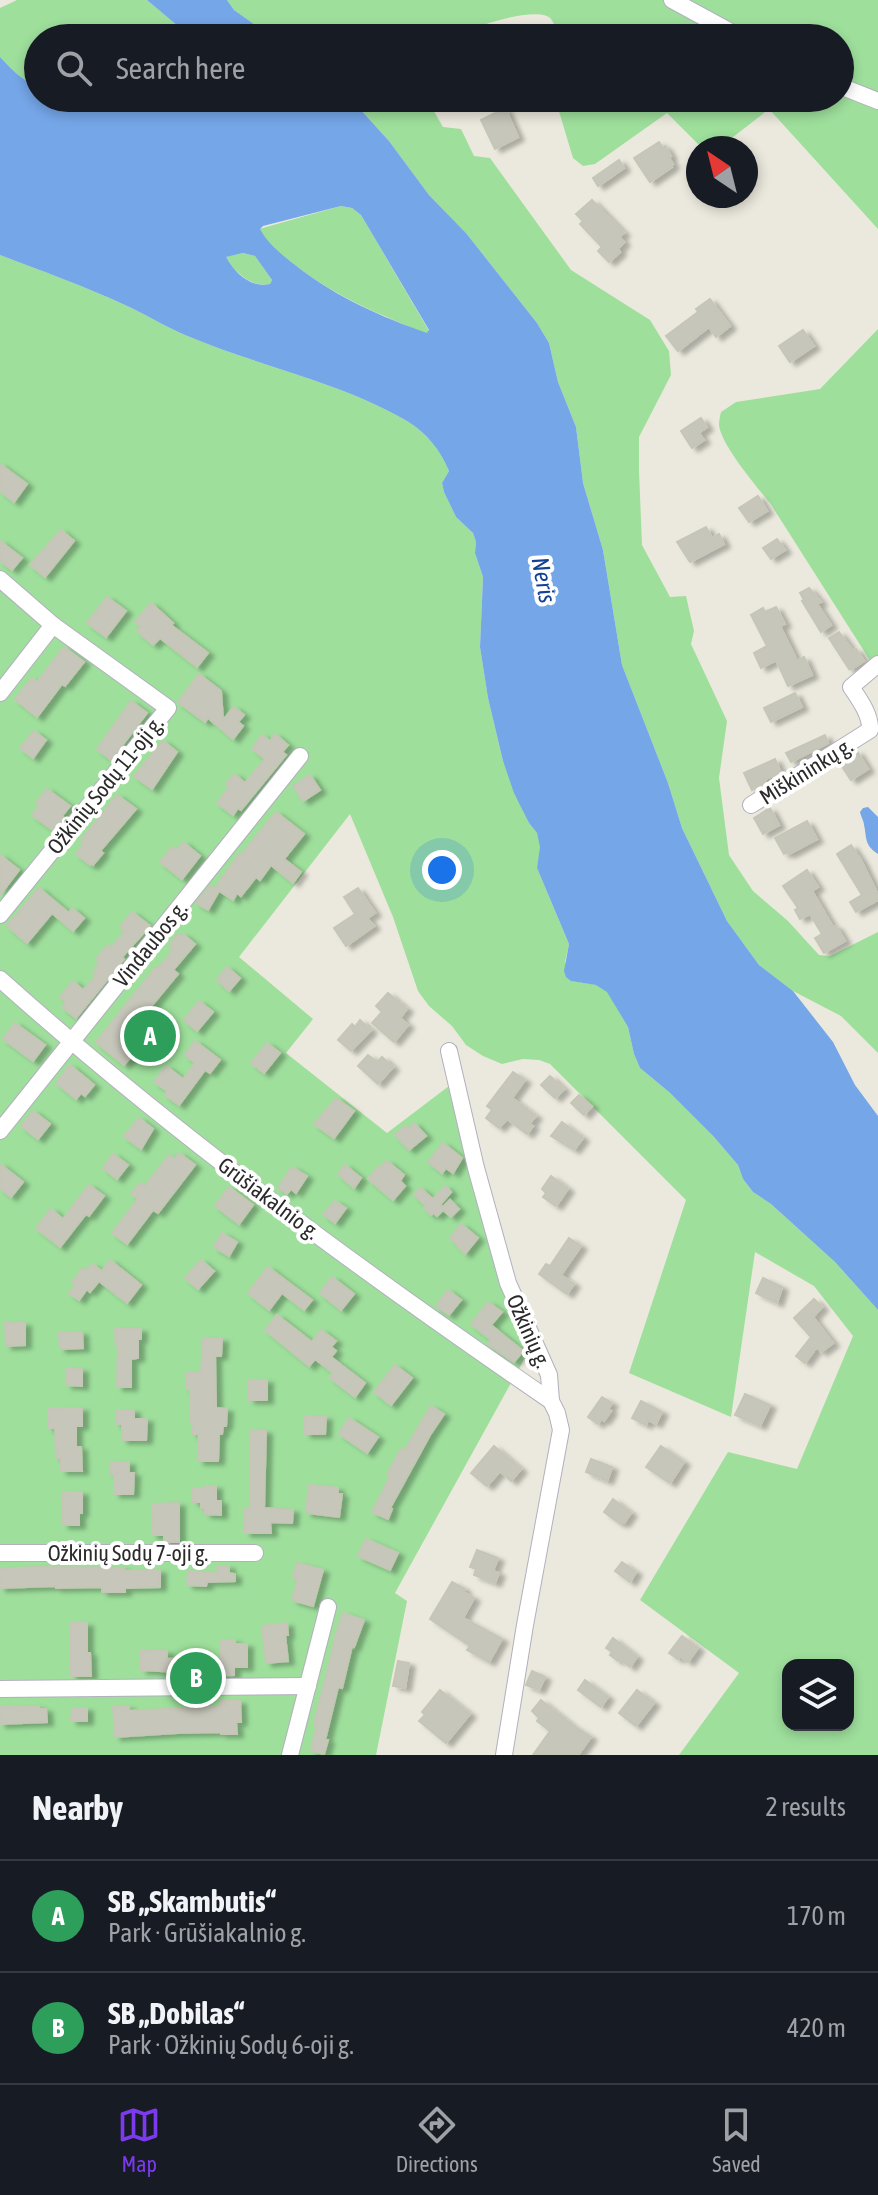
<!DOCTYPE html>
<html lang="en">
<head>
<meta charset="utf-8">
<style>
	body { margin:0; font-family:"Asap Condensed",sans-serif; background:#242831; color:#f1f3f6 }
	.controls { position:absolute; right:24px; bottom:24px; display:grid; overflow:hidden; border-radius:16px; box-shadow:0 4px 12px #0003 }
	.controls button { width:72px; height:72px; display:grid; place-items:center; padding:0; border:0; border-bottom:2px solid #363941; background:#171b24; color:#f1f3f6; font:40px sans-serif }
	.compass { position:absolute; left:686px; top:136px; width:72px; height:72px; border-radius:50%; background:#171b24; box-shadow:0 4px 12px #0003; rotate:325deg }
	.you { position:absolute; left:442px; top:870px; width:28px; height:28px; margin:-20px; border:6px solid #fff; border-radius:50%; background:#1a73e8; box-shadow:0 0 0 12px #1a73e833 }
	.badge { display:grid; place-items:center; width:52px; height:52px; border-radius:50%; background:#7c3aed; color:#fff; font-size:26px; font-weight:700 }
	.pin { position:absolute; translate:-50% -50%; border:4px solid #fff; box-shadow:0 2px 8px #0006 }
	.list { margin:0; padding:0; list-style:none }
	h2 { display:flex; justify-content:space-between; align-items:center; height:104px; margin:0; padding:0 32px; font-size:34px }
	h2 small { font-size:26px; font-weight:400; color:#9ea1a6 }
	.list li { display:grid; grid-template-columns:52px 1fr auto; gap:24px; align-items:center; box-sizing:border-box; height:112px; padding:0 32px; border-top:2px solid #363941 }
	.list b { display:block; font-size:30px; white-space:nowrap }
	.list p { margin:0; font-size:26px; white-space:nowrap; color:#9ea1a6 }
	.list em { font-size:26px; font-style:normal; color:#9ea1a6 }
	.icon { flex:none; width:44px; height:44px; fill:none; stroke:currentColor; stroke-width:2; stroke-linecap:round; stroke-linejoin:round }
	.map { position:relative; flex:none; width:878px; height:1755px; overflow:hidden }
	.search { position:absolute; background:#171b24; box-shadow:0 4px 12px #0003; left:24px; right:24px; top:24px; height:88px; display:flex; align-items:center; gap:20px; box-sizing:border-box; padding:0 28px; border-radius:44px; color:#9ea1a6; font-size:30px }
	.sheet { height:328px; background:#171b24 }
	nav { display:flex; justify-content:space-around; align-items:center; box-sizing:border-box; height:112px; border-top:2px solid #363941; background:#171b24; font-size:22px; color:#9ea1a6 }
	nav a { display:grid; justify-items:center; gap:4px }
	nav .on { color:#7c3aed }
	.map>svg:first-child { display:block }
</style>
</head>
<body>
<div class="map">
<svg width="878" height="1755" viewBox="0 0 878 1755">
	<defs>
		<filter id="shadow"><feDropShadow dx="6" dy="3.5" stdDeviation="2" flood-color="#0004"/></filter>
	</defs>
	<rect width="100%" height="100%" fill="#ebe9dd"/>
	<g fill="#9edf9c" fill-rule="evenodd">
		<path d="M17,0H147L192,38H38V85C21,81 12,69 0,57V8Z"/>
		<path d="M227,0H878V229L769,109L719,148H702L667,113L595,164L583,166L573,158L555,98H840V38H556C556,32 555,24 551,19C542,8 501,19 489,23C481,26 473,32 469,38H274L234,10Z"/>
		<path d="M350,98H437L431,106L443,127L461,129L474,156L490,158L571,270L650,320L669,351L671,375L639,437V471L642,545L670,597L686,596L694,631L691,644L727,721L719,778L729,855L753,891L788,921L819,955L830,956L878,932V1053L841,1016L793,991L759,965L727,921L682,828L668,783L622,665L603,550L583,483L576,427L558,382L549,343L537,323L466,233L429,195L389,141Z"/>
		<path d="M341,206L352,208L361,215L429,331L427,334C382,315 338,298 299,268C284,257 268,245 259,229Z"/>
		<path d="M243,253L255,256L272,280L270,284C250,288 236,272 225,257Z"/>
		<path d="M0,255C42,271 84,286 125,305C145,314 164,326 185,335C257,366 339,381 407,421C427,433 440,450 449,471L442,483L444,492L456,517L473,533L476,542L475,553L483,577L480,647L488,698L503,761L529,823L537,833L541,847L537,868L569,944L565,962L572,981L597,985L607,991L628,1027L634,1054L640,1068L669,1092L714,1137L738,1165L743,1179L753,1192L771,1204L835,1262L878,1310V1755H679L739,1673L640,1600L728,1452L797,1469L853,1336L814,1286L755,1252L731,1417L629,1373L686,1200L550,1064L539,1060L523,1059L502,1064L483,1056L466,1045L452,1026L429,1006L418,991L393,917L350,814L239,957L313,1019L286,1053L387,1133L449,1086L532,1345L395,1593L407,1601L376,1755H0ZM788,1665H848V1725H788Z"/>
		<path d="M878,329V673L770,503C757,487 721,445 719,425C719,421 720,416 721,412L736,402L820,389Z"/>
	</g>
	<g fill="#75a6e8" fill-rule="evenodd">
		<path d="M147,0H227L234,10L274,38H192Z"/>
		<path d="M0,57C12,69 21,81 38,85V98H350L389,141L429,195L466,233L537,323L549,343L558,382L576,427L583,483L603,550L622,665L668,783L682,828L727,921L759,965L793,991L833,1042L855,1085L878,1116V1310L835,1262L771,1204L753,1192L743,1179L738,1165L714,1137L669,1092L640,1068L634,1054L628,1027L607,992L596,985L571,981L566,977L564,971L569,944L537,868L540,847L537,833L529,823L514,793L503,761L488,698L480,647L483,577L475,553L476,542L473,533L456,517L444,492L442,483L449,471C440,450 427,433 407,421C339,381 257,366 185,335C164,326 145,314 125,305C84,286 42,271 0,255ZM341,206L352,208L361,215L429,330L427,333C382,317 338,298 299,268C285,257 269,246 260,229L263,226ZM243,253L255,256L272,280L270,284C250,288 235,273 226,257Z"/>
		<path d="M868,807L878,817V854C864,845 867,838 864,825C864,821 861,817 860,812L863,808Z"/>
	</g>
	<g fill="#c7c6bb" stroke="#c6c6b6" stroke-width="2" filter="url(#shadow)">
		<path d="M505,108L518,137L495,149L481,120Z"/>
		<path d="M659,142L663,148L665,146L671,156L669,158L673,164L671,165L672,167L650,182L634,158Z"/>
		<path d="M619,160L624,168L598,186L593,178Z"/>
		<path d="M592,200L624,233L619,237L624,242L618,249L620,252L609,262L598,251L602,247L580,224L583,221L576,214Z"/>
		<path d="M710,299L730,326L716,337L709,327L678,351L666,336L698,312L696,309Z"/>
		<path d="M803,330L814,346L790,362L779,346Z"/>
		<path d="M701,418L707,427L699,433L704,440L692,448L681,431Z"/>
		<path d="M0,464L27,484L14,502L0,491Z"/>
		<path d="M758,496L767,511L749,522L739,508Z"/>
		<path d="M706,527L712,538L719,534L724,544L690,562L677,542Z"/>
		<path d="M61,530L74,541L45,577L30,565Z"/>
		<path d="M777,539L785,550L771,559L763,548Z"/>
		<path d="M0,541L22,558L12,570L0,561Z"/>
		<path d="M809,588L821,602L817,604L831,625L821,632L802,601L804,600L800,593Z"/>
		<path d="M107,597L126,611L106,637L87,623Z"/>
		<path d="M151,603L173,623L171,625L208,653L197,667L160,638L153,645L137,631L141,627L135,622Z"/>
		<path d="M776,607L785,624L780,626L797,661L804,657L812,675L788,686L776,660L761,668L754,653L767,646L751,615L763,608L765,612Z"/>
		<path d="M839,632L848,644L853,651L856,649L864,661L852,669H849L829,638Z"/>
		<path d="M64,647L84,662L65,686L62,684L37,717L15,699L32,678L37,682Z"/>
		<path d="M199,674L221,691L223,720L234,707L244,715L238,722L243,726L233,739L208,718L205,722L178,702Z"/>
		<path d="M795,693L802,707L771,722L764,708Z"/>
		<path d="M131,701L147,713L111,760L97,749Z"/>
		<path d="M34,731L46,740L33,758L20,748Z"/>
		<path d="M275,734L288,745L282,752L286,755L241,810L238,808L233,815L217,803L229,787L226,784L234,774L245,783L265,759L252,749L262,735L270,741Z"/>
		<path d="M825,735L828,743L791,762L786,753Z"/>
		<path d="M163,741L177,752L152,789L134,776Z"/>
		<path d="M857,751L868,769L851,780L839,762Z"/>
		<path d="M775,759L781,773L765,779L766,782L752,790L744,773Z"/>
		<path d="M310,775L320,790L303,801L293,786Z"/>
		<path d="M47,789L70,806L62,816L64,818L54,831L32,815L39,806L36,803Z"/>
		<path d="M117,795L136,809L100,851L103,853L93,865L91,863L90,865L76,854L84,843L81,840Z"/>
		<path d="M770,808L779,825L763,834L754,818Z"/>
		<path d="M276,812L304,834L284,859L301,872L293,883L271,865L260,880L256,877L241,896L237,893L233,900L215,888L239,854L241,855Z"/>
		<path d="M807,821L817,839L789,854L787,852L784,854L775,838Z"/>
		<path d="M183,842L200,856L182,879L160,862L172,847L177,850Z"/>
		<path d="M851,845L861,860L878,895V900L856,912L850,902L862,895L837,854Z"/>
		<path d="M0,855L19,870L0,895Z"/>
		<path d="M807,870L818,887L812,891L833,927L836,926L845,941L824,953L815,938L822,934L810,914L800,919L795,910L798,908L783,886Z"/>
		<path d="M210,886L219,891L208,910L196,903Z"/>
		<path d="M39,888L69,913L72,908L84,918L73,931L52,913L27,943L7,926Z"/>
		<path d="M358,888L375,913L367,918L374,926L346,946L334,928L355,914L344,897Z"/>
		<path d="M132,912L150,926L122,957L124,959L76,1018L62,1007L66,1002L60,997L73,981L83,990L97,975L93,972L100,963L96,959L108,945L111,948L125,931L120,927Z"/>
		<path d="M178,934L181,936L183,934L195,944L173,970L178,974L148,1010L154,1015L128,1045L136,1051L124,1065L96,1042L156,967L158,968L172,952L170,950L173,946L170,944Z"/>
		<path d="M227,967L240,978L229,991L217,980Z"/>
		<path d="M388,993L407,1009L400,1018L408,1025L394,1042L372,1023L382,1012L376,1006Z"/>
		<path d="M199,1001L213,1012L197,1031L184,1020Z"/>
		<path d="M360,1020L371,1030L351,1051L338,1040L352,1024L355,1027Z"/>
		<path d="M15,1023L45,1045L33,1061L3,1039Z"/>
		<path d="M195,1041L220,1060L210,1073L205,1070L179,1105L165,1095L167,1091L154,1082L166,1066L183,1079L195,1063L185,1055Z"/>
		<path d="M267,1043L280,1053L264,1073L251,1063Z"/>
		<path d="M368,1055L377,1062L382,1057L393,1067L378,1084L358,1066Z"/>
		<path d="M70,1065L94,1085L85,1096L81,1093L76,1099L56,1083Z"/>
		<path d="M513,1072L525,1080L512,1098L536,1116L529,1124L533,1126L527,1134L507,1119L499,1128L486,1118L492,1110L487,1106Z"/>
		<path d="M550,1076L564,1089L555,1098L541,1085Z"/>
		<path d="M579,1095L592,1106L584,1115L571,1103Z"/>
		<path d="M336,1098L354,1111L334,1138L314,1124Z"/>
		<path d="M33,1111L50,1124L38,1139L21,1126Z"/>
		<path d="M139,1118L153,1129L141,1149L124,1136Z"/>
		<path d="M562,1122L583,1138L574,1150L551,1136Z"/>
		<path d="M414,1123L426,1136L409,1150L395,1135L405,1126L408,1129Z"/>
		<path d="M443,1143L462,1158L453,1173L446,1168L442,1173L428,1162Z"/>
		<path d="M179,1153L195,1165L158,1213L153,1210L127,1244L112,1233L138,1199L131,1194L140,1183L145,1186L169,1155L175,1159Z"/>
		<path d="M113,1154L128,1165L117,1179L103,1168Z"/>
		<path d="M387,1161L404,1175L400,1181L405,1186L393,1200L368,1179L380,1165L382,1167Z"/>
		<path d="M0,1164L23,1182L11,1197L0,1188Z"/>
		<path d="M345,1165L361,1178L354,1188L338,1174Z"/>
		<path d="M292,1167L307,1176L296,1193L291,1189L287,1194L278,1188Z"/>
		<path d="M551,1176L568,1189L556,1206L543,1197L546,1193L542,1189Z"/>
		<path d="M89,1185L104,1196L89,1216L86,1214L60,1247L36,1228L51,1209L63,1219Z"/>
		<path d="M445,1186L451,1192L440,1205L443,1207L450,1200L459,1209L451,1217L443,1210L437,1216L434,1213L431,1215L424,1208L426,1206L414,1195L420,1188L433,1199Z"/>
		<path d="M229,1187L253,1205L239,1224L215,1206Z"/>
		<path d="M335,1201L346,1208L335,1223L323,1214Z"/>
		<path d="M461,1224L478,1238L465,1254L450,1238Z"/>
		<path d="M222,1233L237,1242L229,1256L214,1247Z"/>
		<path d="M569,1238L581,1246L561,1275L574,1284L567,1294L539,1274L546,1264L550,1266Z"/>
		<path d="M110,1260L141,1285L127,1303L99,1281L90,1292L87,1289L79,1300L69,1293L76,1285L72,1282L83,1268L86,1271L92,1264L102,1271Z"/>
		<path d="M201,1260L214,1271L198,1289L185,1278Z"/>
		<path d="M268,1267L312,1300L304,1310L282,1293L269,1310L248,1293Z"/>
		<path d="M332,1277L354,1294L341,1310L320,1293Z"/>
		<path d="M763,1278L782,1287L777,1303L756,1293Z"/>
		<path d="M448,1290L461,1300L449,1315L436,1306Z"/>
		<path d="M814,1299L822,1307L813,1317L833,1343L821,1352L817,1347L805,1363L796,1356L811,1337L794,1318Z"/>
		<path d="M488,1302L502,1312L491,1325L523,1351L514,1362L488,1344L491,1340L471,1324Z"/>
		<path d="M277,1315L312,1342L321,1330L336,1341L331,1347L336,1351L331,1357L365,1383L355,1397L330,1378L333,1373L315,1359L309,1366L265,1330Z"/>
		<path d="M5,1323H25V1345L6,1346Z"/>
		<path d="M115,1329H141V1339H138V1358L131,1359V1387H117L118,1347H116Z"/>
		<path d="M82,1332L83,1348L60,1349L59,1333Z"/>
		<path d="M203,1338L222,1339L221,1356H215L216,1408L227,1409L226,1426H223L222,1434H219L218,1461H198L199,1434H192V1422H190V1389H186V1373H201Z"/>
		<path d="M395,1365L412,1378L391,1405L374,1392Z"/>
		<path d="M66,1369H82V1386L66,1385Z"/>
		<rect x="249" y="1380" width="18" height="20"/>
		<path d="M745,1394L770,1405L760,1426L735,1415Z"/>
		<path d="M602,1397L612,1403L608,1409L611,1411L604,1421L601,1419L598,1424L588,1417Z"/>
		<path d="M641,1401L662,1412L656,1424L648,1420L646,1425L632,1418Z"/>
		<path d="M431,1406L444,1414L430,1435L390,1508L392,1509L388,1519L372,1512L390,1477L387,1475L401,1449L404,1451Z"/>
		<path d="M82,1408V1426H76V1447H81L82,1471H61V1458H56L55,1428H48V1409Z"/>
		<path d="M116,1410H134V1419H147L146,1440H122V1424H116Z"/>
		<path d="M305,1417H326L325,1434H305Z"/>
		<path d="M349,1418L378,1437L367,1453L339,1434Z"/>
		<path d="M251,1430L266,1431L264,1508L293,1510L292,1523L270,1522L271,1533H245V1508H251Z"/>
		<path d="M494,1446L521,1469L511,1481L500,1471L487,1486L471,1473Z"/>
		<path d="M661,1446L684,1462L670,1483L646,1467Z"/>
		<path d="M591,1459L612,1467L607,1481L586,1472Z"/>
		<path d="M111,1462H129V1473H134L133,1494H114V1474H110Z"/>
		<path d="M309,1485L338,1488V1494H342L339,1517L306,1513Z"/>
		<path d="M205,1486H216V1501H221V1515L205,1514V1508H201V1502H193V1488H205Z"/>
		<path d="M62,1492H82V1513H79V1525H63Z"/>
		<path d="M613,1499L631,1513L624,1523H619L604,1512Z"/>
		<path d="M179,1503V1542H164V1535H152V1504Z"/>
		<path d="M366,1539L398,1553L390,1570L358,1556Z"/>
		<path d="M477,1550L498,1558L493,1571L499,1573L495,1583L474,1575L476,1569L470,1567Z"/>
		<path d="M622,1562L636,1572L630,1582L615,1571Z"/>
		<path d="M297,1563L323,1570L313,1606L292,1600L298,1579L293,1578Z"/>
		<path d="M217,1566H229V1573L235,1574V1581L207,1582L206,1586L187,1585L188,1571L218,1573Z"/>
		<path d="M37,1567L124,1568V1571L160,1570V1587L125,1588V1592H102V1587L56,1588V1586L0,1588V1569Z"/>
		<path d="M452,1582L465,1589L463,1592L474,1598L463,1618L502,1639L489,1662L467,1650L470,1646L430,1619Z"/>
		<path d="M343,1613L364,1620L354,1647L352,1646L342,1688L338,1687L325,1740H328L324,1754L311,1751L317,1724H314L335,1640H334Z"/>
		<path d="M71,1623H87V1653H90L91,1676H71Z"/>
		<path d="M287,1623L288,1635H285L288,1661L266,1663L262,1626Z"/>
		<path d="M682,1636L698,1648L688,1662L680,1656L678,1659L669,1653Z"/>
		<path d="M613,1638L637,1657L630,1667L620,1659L618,1661L610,1655L612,1652L606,1648Z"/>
		<path d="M220,1640H235V1644H247V1667H234V1675L194,1676V1667L220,1665Z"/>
		<path d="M141,1651H167V1659L190,1658V1676H179V1672L141,1670Z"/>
		<path d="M398,1661L409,1663L405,1688L393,1686Z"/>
		<path d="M532,1671L545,1677L539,1690L526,1685Z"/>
		<path d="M585,1680L608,1697L601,1707L578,1690Z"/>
		<path d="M440,1690L470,1714L446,1743L419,1721L425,1715L422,1712Z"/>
		<path d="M637,1690L654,1703L636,1726L619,1713Z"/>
		<path d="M541,1700L572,1725L591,1737L578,1755H533L550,1731L537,1721L539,1718L532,1711Z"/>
		<path d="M221,1701H240L241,1722H236L237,1734H221V1732L177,1733L115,1737L113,1707L129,1706V1711L221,1706Z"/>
		<path d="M39,1706V1709H46L47,1722L0,1724V1707Z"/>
		<path d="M72,1708H87V1721H71Z"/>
	</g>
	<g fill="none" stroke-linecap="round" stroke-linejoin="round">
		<g stroke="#b2b0bd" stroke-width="18">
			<g id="minor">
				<path d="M672,0L742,38"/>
				<path d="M840,86L878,101"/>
				<path d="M0,579L53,625L168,708L0,915"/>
				<path d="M0,693L53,625"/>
				<path d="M751,805L870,730C871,715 859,699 851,687L878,664"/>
				<path d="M0,979C172,1133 360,1270 551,1401"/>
				<path d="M449,1051L476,1168L508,1283L549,1375L551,1401L557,1413L561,1430L525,1625L504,1755"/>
				<path d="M0,1131L300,756"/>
				<path d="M0,1553H255"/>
				<path d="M0,1689L308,1686"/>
				<path d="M290,1755L328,1607"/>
			</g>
		</g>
		<use href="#minor" stroke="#fff" stroke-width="16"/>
	</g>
	<g text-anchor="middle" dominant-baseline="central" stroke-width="8" stroke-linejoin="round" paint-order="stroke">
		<g font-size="22" fill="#2a2a2a" stroke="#fff">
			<text transform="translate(806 771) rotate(-32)">Miškininkų g.</text>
			<text transform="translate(105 785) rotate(-51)">Ožkinių Sodų 11-oji g.</text>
			<text transform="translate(150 944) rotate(-51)">Vindaubos g.</text>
			<text transform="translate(269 1198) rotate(37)">Grūšiakalnio g.</text>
			<text transform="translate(529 1331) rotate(66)">Ožkinių g.</text>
			<text x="128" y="1553">Ožkinių Sodų 7-oji g.</text>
		</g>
		<g font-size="24" font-style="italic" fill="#144194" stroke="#fff">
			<text transform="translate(544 580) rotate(80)">Neris</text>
		</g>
	</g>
</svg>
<div class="controls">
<button><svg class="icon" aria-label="layers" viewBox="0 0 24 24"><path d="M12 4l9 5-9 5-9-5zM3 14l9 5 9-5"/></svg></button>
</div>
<svg class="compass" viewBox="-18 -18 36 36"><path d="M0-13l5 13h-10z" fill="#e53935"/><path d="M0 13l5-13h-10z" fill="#9ea1a6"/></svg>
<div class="you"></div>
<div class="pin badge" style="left:150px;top:1036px;background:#2e9e5b">A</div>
<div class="pin badge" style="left:196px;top:1678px;background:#2e9e5b">B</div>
<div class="search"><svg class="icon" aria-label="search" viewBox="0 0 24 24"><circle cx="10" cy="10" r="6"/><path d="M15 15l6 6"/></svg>Search here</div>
</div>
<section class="sheet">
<h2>Nearby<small>2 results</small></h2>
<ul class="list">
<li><span class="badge" style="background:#2e9e5b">A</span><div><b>SB „Skambutis“</b><p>Park · Grūšiakalnio g.</p></div><em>170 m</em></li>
<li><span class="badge" style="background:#2e9e5b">B</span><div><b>SB „Dobilas“</b><p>Park · Ožkinių Sodų 6-oji g.</p></div><em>420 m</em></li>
</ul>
</section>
<nav>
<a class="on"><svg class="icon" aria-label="map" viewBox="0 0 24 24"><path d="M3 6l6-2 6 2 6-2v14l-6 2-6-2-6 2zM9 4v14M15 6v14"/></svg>Map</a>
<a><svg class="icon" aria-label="directions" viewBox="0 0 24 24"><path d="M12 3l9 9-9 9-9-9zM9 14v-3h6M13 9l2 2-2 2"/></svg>Directions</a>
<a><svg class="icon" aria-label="saved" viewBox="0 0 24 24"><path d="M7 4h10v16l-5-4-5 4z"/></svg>Saved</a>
</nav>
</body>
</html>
